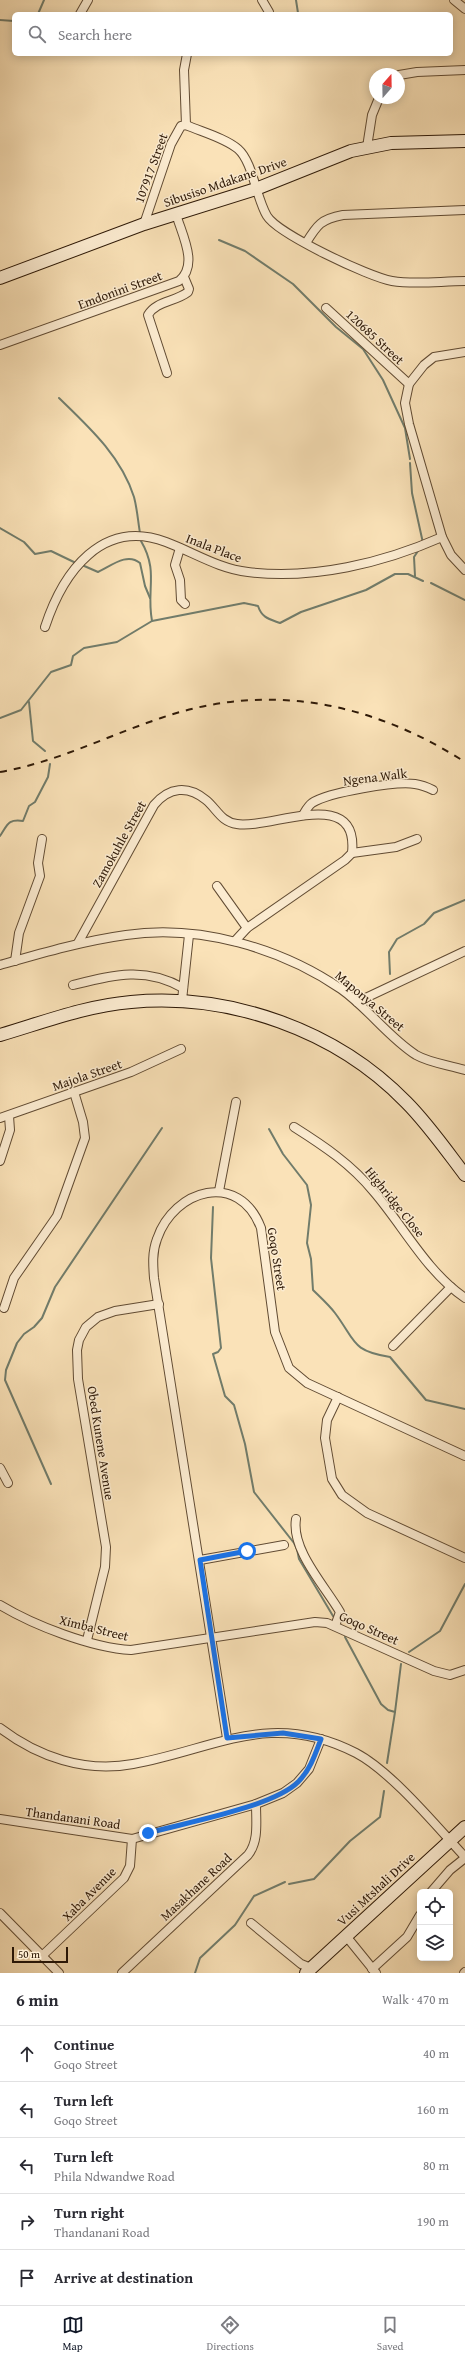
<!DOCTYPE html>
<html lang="en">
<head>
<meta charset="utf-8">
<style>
	body { margin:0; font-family:"Gentium Book Plus",serif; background:#f2f2f3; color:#2b2b33 }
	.controls { position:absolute; right:12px; bottom:12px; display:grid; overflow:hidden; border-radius:6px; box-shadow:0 2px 10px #0003 }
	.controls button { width:36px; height:36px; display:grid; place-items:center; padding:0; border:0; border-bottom:1px solid #e1e1e2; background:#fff; color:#2b2b33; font:20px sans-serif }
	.compass { position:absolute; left:369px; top:68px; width:36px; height:36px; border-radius:50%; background:#fff; box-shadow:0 2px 10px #0003; rotate:20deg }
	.scale { position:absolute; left:12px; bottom:10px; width:56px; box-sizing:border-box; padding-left:4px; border:2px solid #2e1907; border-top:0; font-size:11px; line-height:14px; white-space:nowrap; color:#2e1907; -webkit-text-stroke:3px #fcecd1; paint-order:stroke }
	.stop { position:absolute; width:12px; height:12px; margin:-9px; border:3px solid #1a73e8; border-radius:50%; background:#fff }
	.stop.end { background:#1a73e8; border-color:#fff; box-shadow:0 1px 4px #0008 }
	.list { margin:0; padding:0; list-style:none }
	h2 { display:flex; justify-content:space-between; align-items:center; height:52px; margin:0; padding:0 16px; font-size:17px }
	h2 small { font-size:13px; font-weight:400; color:#7c7c81 }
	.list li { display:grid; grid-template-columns:26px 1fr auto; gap:12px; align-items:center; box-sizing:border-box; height:56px; padding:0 16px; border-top:1px solid #e1e1e2 }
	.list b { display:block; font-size:15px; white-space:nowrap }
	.list p { margin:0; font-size:13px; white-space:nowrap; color:#7c7c81 }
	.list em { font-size:13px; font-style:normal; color:#7c7c81 }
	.icon { flex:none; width:22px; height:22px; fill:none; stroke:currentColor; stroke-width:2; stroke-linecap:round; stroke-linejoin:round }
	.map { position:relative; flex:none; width:465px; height:1973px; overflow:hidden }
	.search { position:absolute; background:#fff; box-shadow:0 2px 10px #0003; left:12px; right:12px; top:12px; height:44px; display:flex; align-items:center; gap:10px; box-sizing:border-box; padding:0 14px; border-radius:6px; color:#7c7c81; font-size:15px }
	.sheet { height:332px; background:#fff }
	nav { display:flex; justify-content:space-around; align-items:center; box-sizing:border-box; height:56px; border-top:1px solid #e1e1e2; background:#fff; font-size:11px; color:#7c7c81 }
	nav a { display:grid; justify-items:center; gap:2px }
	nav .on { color:#111827 }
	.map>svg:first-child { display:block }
</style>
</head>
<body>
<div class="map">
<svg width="465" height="1973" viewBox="0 0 465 1973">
	<rect width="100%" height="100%" fill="#fae2b8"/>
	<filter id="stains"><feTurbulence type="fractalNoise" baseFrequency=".005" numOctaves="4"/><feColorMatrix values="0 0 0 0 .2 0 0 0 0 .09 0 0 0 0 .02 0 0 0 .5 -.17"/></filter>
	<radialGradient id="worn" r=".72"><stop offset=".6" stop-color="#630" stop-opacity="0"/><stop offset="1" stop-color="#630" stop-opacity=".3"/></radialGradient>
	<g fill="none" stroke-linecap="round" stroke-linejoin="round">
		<g stroke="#717c6b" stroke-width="2">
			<path d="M296,0L298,13"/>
			<path d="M38,14L44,0"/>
			<path d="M0,20L14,21"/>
			<path d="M219,240L245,251L293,284L336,327L363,349L383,380L405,428L410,459"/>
			<path d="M59,398C89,427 121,456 134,497C137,508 138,521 140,533"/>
			<path d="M410,463L412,493L423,543"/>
			<path d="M0,528L24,542L35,554L51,551L78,564"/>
			<path d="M141,541C159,572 146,589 152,621"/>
			<path d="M82,565L98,572C111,566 127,552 140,563L145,586L150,598"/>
			<path d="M415,576L414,557L418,551"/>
			<path d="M431,583L465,600"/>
			<path d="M29,702L33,741L45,751"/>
			<path d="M0,718L21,710L51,672L71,665L73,656L84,648L117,642L152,621L244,603L258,606C262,618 269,619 280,623L301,612L366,590L395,574H408L423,581"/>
			<path d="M0,836C8,824 8,819 23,821L29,806L35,802L48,777L50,764"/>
			<path d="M390,974L389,952L397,939L424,924L434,913L465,900"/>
			<path d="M269,1129L283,1154L307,1185L311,1205L307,1243L311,1259L313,1290C320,1297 329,1305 335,1313C356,1341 351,1351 390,1357L426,1400L465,1409"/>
			<path d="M213,1207L211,1258L221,1348L218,1352L213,1354L225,1396L234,1405L245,1444L254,1492L294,1543L297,1549L299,1559L333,1616"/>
			<path d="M51,1484L5,1380L6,1370L17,1343L24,1334L34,1327L42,1318L55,1287L162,1128"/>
			<path d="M345,1637L381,1704L388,1710L395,1712L387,1763"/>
			<path d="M409,1652L440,1631L465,1584"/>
			<path d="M395,1712L401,1664"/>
			<path d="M289,1884L314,1879L350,1841L380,1817L384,1791"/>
			<path d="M195,1973L200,1958L235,1925L254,1896L285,1882"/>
		</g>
		<g stroke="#614b33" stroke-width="10">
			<g id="street">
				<path d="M262,0L269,12"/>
				<path d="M454,0L465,9"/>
				<path d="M80,14L88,0"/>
				<path d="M399,75L417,72L465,70"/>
				<path d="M186,125C202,132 225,138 238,149C253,162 256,198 267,216C278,234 369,277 392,281C416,285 441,281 465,281"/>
				<path d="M367,147L372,115L379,98"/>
				<path d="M144,224L171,144L181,126L186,125L184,70L187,54"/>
				<path d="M306,243C317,225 321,219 343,215L465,210"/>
				<path d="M326,308L409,384"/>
				<path d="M0,345L179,281C199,265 182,235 176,214"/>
				<path d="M465,352L434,357L424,365L409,384L405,403L409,424L442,537L451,555L465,570"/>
				<path d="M167,373L148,315C156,301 175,302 188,292L189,289L184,277"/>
				<path d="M180,548L175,565L180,580L181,600L185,604"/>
				<path d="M45,627C63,572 102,518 166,542C193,552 219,569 248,572C313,580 383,563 442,537"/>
				<path d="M303,815C306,810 308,806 312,803C329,792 396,781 415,784C422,785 427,787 433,790"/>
				<path d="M352,853L396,847L417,839"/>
				<path d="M217,886L247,928"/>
				<path d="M78,943L154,805C169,787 188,785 206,800C217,809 221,822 237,824C270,830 359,784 352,853L345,860L247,928L235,941"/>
				<path d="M15,961L19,933L40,876L38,863L42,839"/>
				<path d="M0,965C42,953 83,941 126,935C199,924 281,948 341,989C368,1008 388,1037 416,1055C430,1063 449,1065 465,1070"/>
				<path d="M73,985C113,975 145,966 183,988"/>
				<path d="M182,1000L189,935"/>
				<path d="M357,1002L465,951"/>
				<path d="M0,1118L131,1072L181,1049"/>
				<path d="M294,1127C324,1146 351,1164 374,1192C404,1227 426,1271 465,1298"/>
				<path d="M0,1161L10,1130L9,1116"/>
				<path d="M219,1191L236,1102"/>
				<path d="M4,1308L14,1278L57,1216L85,1138L83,1122L74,1092"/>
				<path d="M393,1346L451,1287"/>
				<path d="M338,1397L327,1420L325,1438L332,1479L342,1495L367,1513L465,1558"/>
				<path d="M0,1468L8,1483"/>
				<path d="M296,1519C291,1550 325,1586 340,1612L335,1626"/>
				<path d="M200,1560L284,1545"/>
				<path d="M0,1605C33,1625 92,1648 131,1650L315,1622L327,1623L434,1671L450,1675L465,1670"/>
				<path d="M87,1640L105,1567L106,1547L78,1379L77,1350L79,1340L86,1327L98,1317L115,1311L159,1304"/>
				<path d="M0,1728C38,1757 85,1773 133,1764C216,1749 270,1709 356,1753C392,1772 437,1827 465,1857"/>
				<path d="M227,1738L154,1278C153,1265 152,1252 157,1239C174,1189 239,1170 261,1228L275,1332L289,1368L307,1383L465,1456"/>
				<path d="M0,1819L132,1839L256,1804L283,1793L297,1783L309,1769L321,1739"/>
				<path d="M431,1892L450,1870L465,1858"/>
				<path d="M0,1913L59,1973"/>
				<path d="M251,1923L301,1964L311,1968"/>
				<path d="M346,1936L376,1973"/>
				<path d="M43,1955L124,1878L130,1866L132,1839"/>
				<path d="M372,1969L407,1937L420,1915"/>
				<path d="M122,1973L248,1855C259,1841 256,1822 256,1804"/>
				<path d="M464,1973L465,1972"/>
			</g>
		</g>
		<g stroke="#2e1907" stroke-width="14">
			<g id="secondary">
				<path d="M0,278L144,224L256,189L351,151L391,143L465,141"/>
				<path d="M0,1035C44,1022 85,1006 131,1002C231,993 336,1030 406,1102C428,1124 446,1150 465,1175"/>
				<path d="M306,1973L465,1827"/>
			</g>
		</g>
		<use href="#street" stroke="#fcecd1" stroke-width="8"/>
		<use href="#secondary" stroke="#fcecd1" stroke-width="12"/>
		<path stroke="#2e1907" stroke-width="2" stroke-dasharray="7 7" stroke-linecap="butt" d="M0,772C57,762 107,736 161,718C268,681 371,702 465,762"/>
	</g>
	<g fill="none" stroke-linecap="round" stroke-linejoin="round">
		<path stroke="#1a73e8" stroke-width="5" d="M148,1833C184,1823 273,1807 298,1782C310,1770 315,1755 321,1739L283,1733L227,1738L200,1560L247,1551"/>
	</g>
	<g text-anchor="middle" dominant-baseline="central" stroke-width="3" stroke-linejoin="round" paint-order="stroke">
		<g font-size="13" fill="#2e1907" stroke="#fcecd1">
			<text transform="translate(151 168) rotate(-70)">107917 Street</text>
			<text transform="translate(225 182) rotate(-19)">Sibusiso Mdakane Drive</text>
			<text transform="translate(120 290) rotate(-20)">Emdonini Street</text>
			<text transform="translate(375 337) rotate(43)">120685 Street</text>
			<text transform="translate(214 548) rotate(21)">Inala Place</text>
			<text transform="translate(375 777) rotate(-7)">Ngena Walk</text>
			<text transform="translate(119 844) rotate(-61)">Zamokuhle Street</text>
			<text transform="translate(370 1001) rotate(40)">Maponya Street</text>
			<text transform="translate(87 1075) rotate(-19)">Majola Street</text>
			<text transform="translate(395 1202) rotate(51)">Highridge Close</text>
			<text transform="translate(277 1259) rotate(81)">Goqo Street</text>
			<text transform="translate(101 1443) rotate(81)">Obed Kunene Avenue</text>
			<text transform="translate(94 1628) rotate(14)">Ximba Street</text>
			<text transform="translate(369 1628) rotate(24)">Goqo Street</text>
			<text transform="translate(73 1818) rotate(8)">Thandanani Road</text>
			<text transform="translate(196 1887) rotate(-43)">Masakhane Road</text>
			<text transform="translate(376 1889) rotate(-43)">Vusi Mtshali Drive</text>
			<text transform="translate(89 1894) rotate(-45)">Xaba Avenue</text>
		</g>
	</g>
	<rect width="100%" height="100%" filter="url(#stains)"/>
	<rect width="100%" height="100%" fill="url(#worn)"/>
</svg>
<div class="controls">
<button><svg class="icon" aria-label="locate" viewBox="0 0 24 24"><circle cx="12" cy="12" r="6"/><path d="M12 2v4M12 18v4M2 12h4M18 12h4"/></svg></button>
<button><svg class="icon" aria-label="layers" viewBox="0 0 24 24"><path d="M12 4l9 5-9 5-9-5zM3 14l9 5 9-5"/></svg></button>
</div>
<svg class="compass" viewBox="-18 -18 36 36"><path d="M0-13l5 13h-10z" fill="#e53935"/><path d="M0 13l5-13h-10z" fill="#7c7c81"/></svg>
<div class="scale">50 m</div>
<div class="stop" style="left:247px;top:1551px"></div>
<div class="stop end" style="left:148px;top:1833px"></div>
<div class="search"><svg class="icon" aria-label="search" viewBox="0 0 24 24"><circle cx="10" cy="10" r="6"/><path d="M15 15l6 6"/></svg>Search here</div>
</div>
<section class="sheet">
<h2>6 min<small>Walk · 470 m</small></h2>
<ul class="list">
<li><svg class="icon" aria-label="ahead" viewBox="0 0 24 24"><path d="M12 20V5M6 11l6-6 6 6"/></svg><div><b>Continue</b><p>Goqo Street</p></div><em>40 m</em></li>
<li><svg class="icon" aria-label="left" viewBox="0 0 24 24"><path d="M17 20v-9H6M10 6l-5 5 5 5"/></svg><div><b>Turn left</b><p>Goqo Street</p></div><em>160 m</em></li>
<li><svg class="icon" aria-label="left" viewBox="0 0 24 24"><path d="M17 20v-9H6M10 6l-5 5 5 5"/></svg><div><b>Turn left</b><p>Phila Ndwandwe Road</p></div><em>80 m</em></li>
<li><svg class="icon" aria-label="right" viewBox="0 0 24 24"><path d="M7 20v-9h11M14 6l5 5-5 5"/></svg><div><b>Turn right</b><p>Thandanani Road</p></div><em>190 m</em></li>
<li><svg class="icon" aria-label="arrive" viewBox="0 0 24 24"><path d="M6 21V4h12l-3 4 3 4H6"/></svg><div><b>Arrive at destination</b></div></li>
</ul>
</section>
<nav>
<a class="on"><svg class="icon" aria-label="map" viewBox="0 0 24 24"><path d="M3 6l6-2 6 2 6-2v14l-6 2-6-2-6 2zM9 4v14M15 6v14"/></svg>Map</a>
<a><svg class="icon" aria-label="directions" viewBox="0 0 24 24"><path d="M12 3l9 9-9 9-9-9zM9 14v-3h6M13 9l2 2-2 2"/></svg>Directions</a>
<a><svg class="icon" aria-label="saved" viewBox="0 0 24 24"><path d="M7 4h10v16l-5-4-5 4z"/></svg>Saved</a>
</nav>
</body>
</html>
